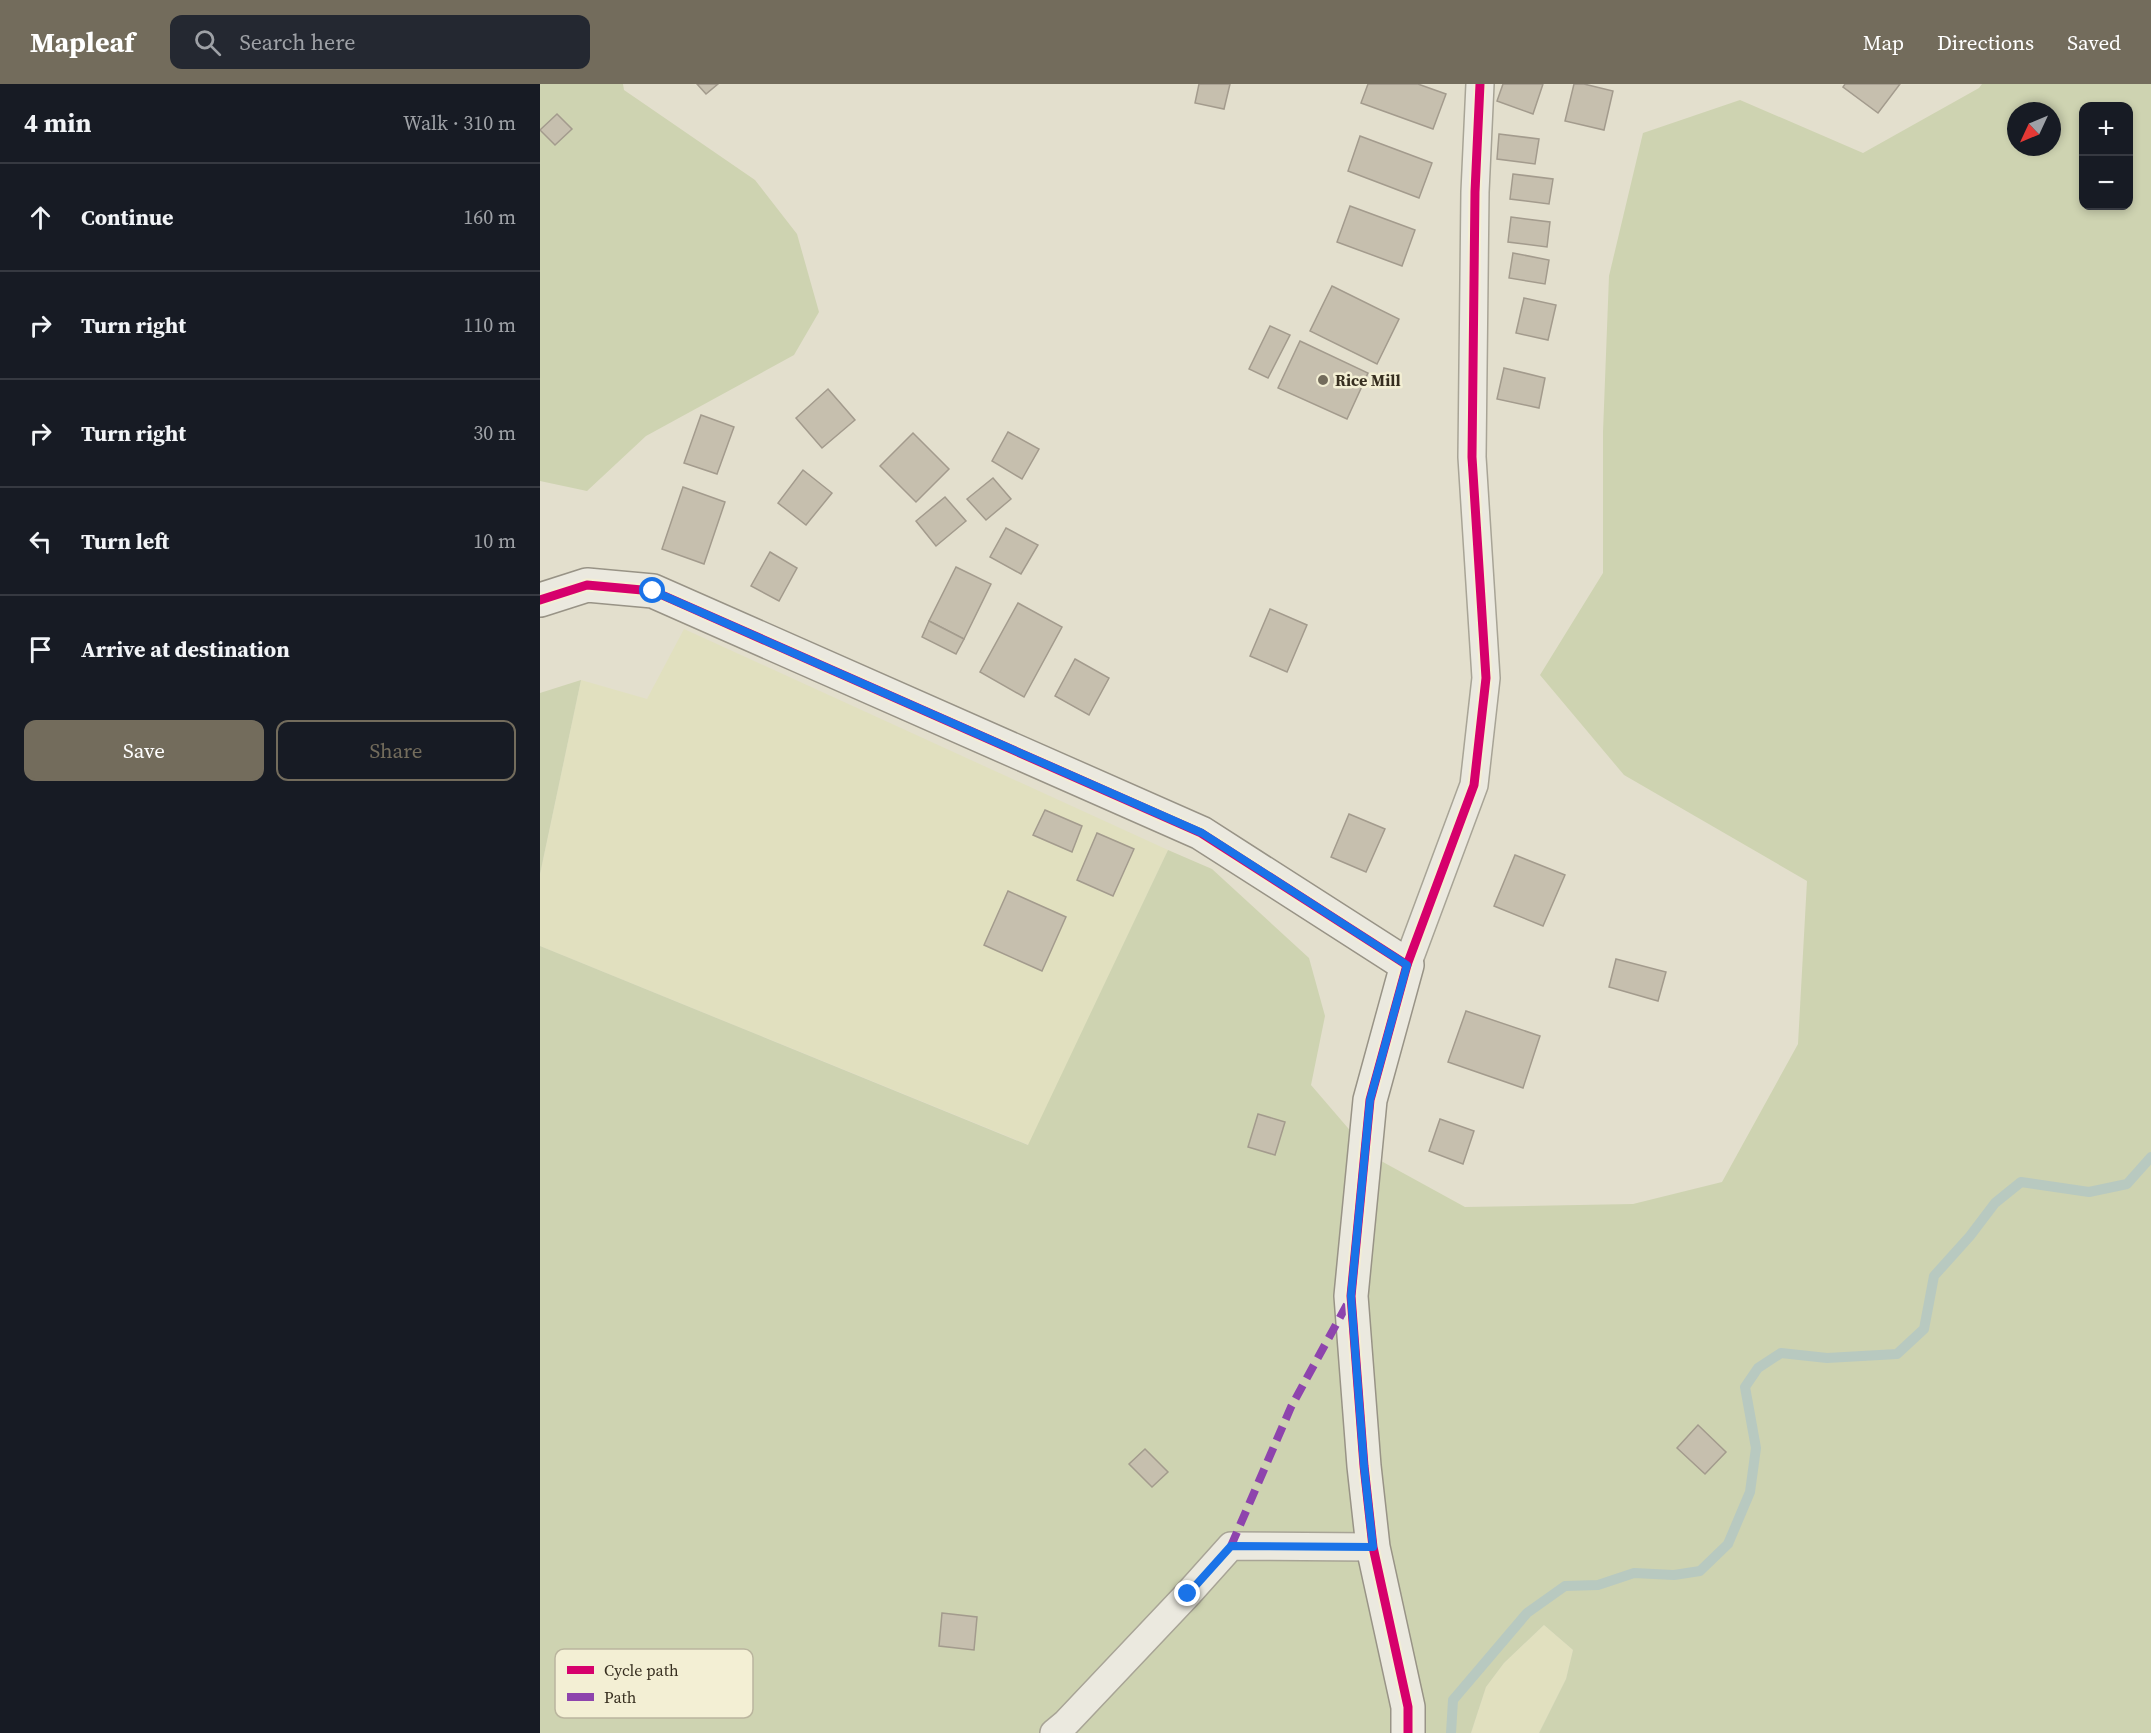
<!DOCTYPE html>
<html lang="en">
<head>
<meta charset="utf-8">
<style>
	body { margin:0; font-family:"Source Serif 4",serif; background:#242831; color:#f1f3f6 }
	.controls { position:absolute; right:18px; top:18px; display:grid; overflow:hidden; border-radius:12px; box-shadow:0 3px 9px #0003 }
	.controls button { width:54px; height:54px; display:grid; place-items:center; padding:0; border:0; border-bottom:2px solid #363941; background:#171b24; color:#f1f3f6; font:30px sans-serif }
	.compass { position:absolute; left:1467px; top:18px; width:54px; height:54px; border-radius:50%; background:#171b24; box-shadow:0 3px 9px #0003; rotate:226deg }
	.stop { position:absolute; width:18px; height:18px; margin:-14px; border:4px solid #1a73e8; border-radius:50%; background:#fff }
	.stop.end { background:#1a73e8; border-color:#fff; box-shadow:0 2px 6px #0008 }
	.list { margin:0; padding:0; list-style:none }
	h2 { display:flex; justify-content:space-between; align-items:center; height:78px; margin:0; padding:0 24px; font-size:26px }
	h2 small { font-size:20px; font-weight:400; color:#9ea1a6 }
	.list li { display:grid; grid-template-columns:39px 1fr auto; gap:18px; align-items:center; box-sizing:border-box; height:108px; padding:0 24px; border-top:2px solid #363941 }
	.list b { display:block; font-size:22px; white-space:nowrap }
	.list em { font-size:20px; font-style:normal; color:#9ea1a6 }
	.actions { display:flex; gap:12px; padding:18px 24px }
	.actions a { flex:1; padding:14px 0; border:2px solid #736c5c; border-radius:12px; text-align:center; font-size:21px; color:#736c5c }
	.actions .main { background:#736c5c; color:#fff }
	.icon { flex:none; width:33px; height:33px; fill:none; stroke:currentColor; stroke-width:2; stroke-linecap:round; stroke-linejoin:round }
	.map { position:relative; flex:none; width:1611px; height:1649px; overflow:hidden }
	header { display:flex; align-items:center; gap:36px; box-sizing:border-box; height:84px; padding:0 30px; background:#736c5c; color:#fff }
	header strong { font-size:28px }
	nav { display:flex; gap:33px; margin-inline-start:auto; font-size:21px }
	.search { width:420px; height:54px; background:#242831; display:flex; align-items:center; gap:15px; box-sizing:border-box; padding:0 21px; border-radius:12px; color:#9ea1a6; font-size:22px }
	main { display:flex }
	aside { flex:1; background:#171b24 }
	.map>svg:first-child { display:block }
</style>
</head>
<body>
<header>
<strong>Mapleaf</strong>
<div class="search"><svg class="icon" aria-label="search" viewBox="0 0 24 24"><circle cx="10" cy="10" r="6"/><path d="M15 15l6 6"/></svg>Search here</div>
<nav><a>Map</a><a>Directions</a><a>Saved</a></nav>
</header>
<main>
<aside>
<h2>4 min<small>Walk · 310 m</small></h2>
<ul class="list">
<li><svg class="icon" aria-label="ahead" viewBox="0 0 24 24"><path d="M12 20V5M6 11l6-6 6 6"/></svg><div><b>Continue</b></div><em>160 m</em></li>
<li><svg class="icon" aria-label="right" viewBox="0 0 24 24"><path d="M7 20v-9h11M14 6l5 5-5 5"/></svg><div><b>Turn right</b></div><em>110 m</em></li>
<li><svg class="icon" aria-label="right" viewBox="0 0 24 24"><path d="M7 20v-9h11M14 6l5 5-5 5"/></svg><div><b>Turn right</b></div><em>30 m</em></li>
<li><svg class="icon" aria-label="left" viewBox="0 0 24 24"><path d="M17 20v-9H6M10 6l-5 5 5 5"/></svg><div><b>Turn left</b></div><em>10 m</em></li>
<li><svg class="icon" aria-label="arrive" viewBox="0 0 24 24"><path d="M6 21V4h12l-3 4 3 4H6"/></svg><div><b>Arrive at destination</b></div></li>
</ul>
<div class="actions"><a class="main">Save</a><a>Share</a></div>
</aside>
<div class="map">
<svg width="1611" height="1649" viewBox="0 0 1611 1649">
	<rect width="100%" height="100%" fill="#e3dfcd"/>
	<g fill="#e1e0bf">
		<path d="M144,545L628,766L489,1061L0,862V790L41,596L107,615Z"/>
		<path d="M1004,1541L1033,1566L1026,1595L999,1649H931L946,1603L964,1579Z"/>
	</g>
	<g fill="#ced3b1" fill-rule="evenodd">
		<path d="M0,0H83L84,6L215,96L257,150L279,228L254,271L106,352L47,407L0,397Z"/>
		<path d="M1442,0H1611V1649H999L1026,1595L1033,1566L1004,1541L964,1579L946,1603L931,1649H0V862L488,1061L628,766L672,785L769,874L785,932L771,1001L832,1072L925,1123L1093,1120L1182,1098L1258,960L1267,797L1084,691L1000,591L1063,489V348L1069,192L1103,49L1200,16L1323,69L1439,4ZM1544,22H1588V122H1544ZM1476,27H1512V63H1476Z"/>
		<path d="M41,596L0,790V609Z"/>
	</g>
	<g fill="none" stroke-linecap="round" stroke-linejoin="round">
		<path stroke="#b8c9c0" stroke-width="10" d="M911,1649L913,1616L987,1529L1025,1502L1058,1501L1094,1489L1134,1491L1160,1487L1188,1460L1210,1408L1216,1364L1205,1303L1218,1284L1241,1269L1287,1274L1357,1270L1384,1245L1394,1192L1430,1152L1455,1119L1481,1098L1549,1108L1587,1100L1611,1073"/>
	</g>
	<g fill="#c6bfae" stroke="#a39b8d" stroke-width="1.5">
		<path d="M157,0H178L166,10Z"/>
		<path d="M659,0H690L684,25L655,19Z"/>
		<path d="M828,0H878L906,10L893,45L821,19Z"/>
		<path d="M963,0H1003L993,30L957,17Z"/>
		<path d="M1034,0H1044L1073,7L1064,46L1025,37Z"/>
		<path d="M1305,0H1360L1338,29L1303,3Z"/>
		<path d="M17,30L32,45L15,61L0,46Z"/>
		<path d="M959,50L999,55L995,80L957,75Z"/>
		<path d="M820,52L892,79L879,114L808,87Z"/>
		<path d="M973,90L1013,95L1009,120L970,115Z"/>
		<path d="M810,122L875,146L862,182L797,158Z"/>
		<path d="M971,133L1010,138L1007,163L968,158Z"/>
		<path d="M973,169L1009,176L1005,200L969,194Z"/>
		<path d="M792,202L859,235L837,280L770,247Z"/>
		<path d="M984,214L1016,221L1008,256L976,249Z"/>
		<path d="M730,242L750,251L728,294L709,285Z"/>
		<path d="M760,257L828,289L807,335L738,304Z"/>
		<path d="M964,284L1005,294L999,324L957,315Z"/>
		<path d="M288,305L315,336L282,364L256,334Z"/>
		<path d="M161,331L194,343L177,390L144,379Z"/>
		<path d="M468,348L499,365L482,395L452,377Z"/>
		<path d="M373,349L409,385L376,418L340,382Z"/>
		<path d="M263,386L292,409L266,441L238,419Z"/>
		<path d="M453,394L471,415L446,436L427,415Z"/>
		<path d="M143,403L185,418L164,480L122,465Z"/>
		<path d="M405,413L426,437L396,462L376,437Z"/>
		<path d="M466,444L498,461L481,490L450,473Z"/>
		<path d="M230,468L257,484L239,517L211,502Z"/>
		<path d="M416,483L451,500L424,555L389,537Z"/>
		<path d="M478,519L522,543L484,613L440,588Z"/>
		<path d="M730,525L767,541L747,588L710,572Z"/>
		<path d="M389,537L424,555L416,570L382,553Z"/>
		<path d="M535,575L569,594L549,631L515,612Z"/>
		<path d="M505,726L542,742L532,768L493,751Z"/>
		<path d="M809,730L845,745L826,788L791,773Z"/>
		<path d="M557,749L594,765L573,812L537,796Z"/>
		<path d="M975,771L1025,791L1003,842L954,822Z"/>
		<path d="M468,807L526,833L502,887L444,861Z"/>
		<path d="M1076,875L1126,888L1118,917L1069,903Z"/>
		<path d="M926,927L1000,952L983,1004L908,978Z"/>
		<path d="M718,1030L745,1038L735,1071L708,1063Z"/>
		<path d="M900,1035L934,1047L923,1080L889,1067Z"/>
		<path d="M1158,1341L1186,1368L1165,1390L1137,1364Z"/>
		<path d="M605,1365L628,1388L612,1403L589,1380Z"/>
		<path d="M402,1529L437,1533L434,1566L399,1562Z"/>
	</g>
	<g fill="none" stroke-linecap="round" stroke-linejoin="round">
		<g stroke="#a8a496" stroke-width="30">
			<g id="street">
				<path d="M867,881L934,701L946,594L932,373L935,108L940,0"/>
				<path d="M514,1649L526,1639L648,1510L691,1462L833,1463"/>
			</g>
		</g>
		<g stroke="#989386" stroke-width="36">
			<path id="secondary" d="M0,516L47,501L113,507L661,749L867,881L830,1016L811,1212L824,1382L833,1463L868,1623V1649"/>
		</g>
		<use href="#street" stroke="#ebe9df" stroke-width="27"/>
		<use href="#secondary" stroke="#ebe9df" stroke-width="33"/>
		<path stroke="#8e44ad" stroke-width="8" stroke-dasharray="15 8" stroke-linecap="butt" d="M691,1462L751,1323L810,1215"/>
		<g stroke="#f3efd4" stroke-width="13">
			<g id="cycleway">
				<path d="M0,516L47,501L113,507L661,749L867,881"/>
				<path d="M868,1649V1623L833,1463L824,1382L811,1212L830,1016L867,881L934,701L946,594L932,373L935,108L940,0"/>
			</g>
		</g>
		<use href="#cycleway" stroke="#d6006c" stroke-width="9"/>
	</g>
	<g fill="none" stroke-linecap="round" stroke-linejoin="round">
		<path stroke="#1a73e8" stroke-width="8" d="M113,507L662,749L867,881L830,1016L811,1212L824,1382L833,1463L691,1462L648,1510"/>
	</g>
	<circle fill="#736c5c" stroke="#f3efd4" stroke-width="2" cx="783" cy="296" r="6"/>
	<g text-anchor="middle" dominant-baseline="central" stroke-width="5" stroke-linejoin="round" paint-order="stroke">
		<g font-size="16" font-weight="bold" fill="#362e1f" stroke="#f3efd4" text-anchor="start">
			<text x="795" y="296">Rice Mill</text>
		</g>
	</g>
	<rect x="15" y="1565" width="198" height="69" rx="9" fill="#f3efd4" stroke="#bab59e" stroke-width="1.5"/>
	<rect x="27" y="1582" width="27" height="8" fill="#d6006c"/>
	<rect x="27" y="1609" width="27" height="8" fill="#8e44ad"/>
	<g font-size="16" fill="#362e1f">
		<text x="64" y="1592">Cycle path</text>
		<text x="64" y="1619">Path</text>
	</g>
</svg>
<div class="controls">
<button>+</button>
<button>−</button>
</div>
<svg class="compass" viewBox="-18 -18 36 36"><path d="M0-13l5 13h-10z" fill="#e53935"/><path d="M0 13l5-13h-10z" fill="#9ea1a6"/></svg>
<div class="stop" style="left:113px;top:507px"></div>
<div class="stop end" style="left:648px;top:1510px"></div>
</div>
</main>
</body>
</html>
